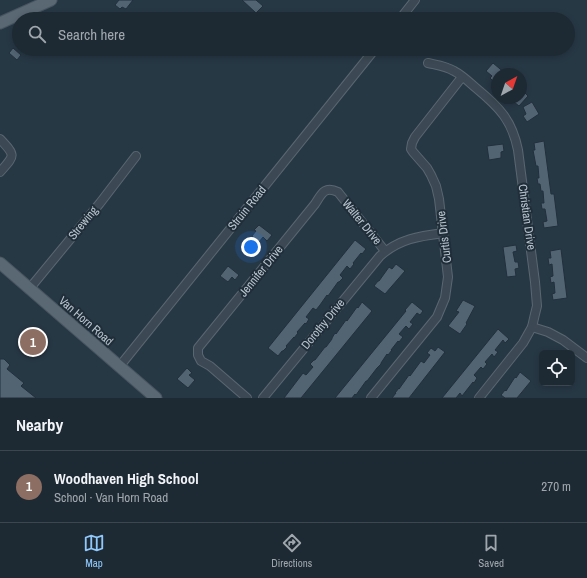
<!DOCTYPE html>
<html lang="en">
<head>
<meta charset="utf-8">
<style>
	body { margin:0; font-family:"Archivo Narrow",sans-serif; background:#2a3640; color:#f1f3f6 }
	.controls { position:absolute; right:12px; bottom:12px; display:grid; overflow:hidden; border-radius:6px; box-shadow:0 2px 6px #0003 }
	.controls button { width:36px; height:36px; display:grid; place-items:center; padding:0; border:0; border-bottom:1px solid #3b464f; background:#1d2a34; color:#f1f3f6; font:20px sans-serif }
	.compass { position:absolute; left:491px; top:68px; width:36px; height:36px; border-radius:50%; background:#1d2a34; box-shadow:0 2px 6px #0003; rotate:40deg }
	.you { position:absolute; left:251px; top:247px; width:14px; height:14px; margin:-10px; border:3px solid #fff; border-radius:50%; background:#1a73e8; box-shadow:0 0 0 6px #1a73e833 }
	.badge { display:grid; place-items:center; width:26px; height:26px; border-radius:50%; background:#91c8fb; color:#fff; font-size:13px; font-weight:700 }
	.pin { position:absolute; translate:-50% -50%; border:2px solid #fff; box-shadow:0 1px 4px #0006 }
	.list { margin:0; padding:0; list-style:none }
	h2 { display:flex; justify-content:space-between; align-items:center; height:52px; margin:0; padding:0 16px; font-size:17px }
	h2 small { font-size:13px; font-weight:400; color:#a0a7ac }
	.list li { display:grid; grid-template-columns:26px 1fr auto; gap:12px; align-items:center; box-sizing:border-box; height:72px; padding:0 16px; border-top:1px solid #3b464f }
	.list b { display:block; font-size:15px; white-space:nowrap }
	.list p { margin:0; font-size:13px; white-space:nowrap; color:#a0a7ac }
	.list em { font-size:13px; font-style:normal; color:#a0a7ac }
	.icon { flex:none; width:22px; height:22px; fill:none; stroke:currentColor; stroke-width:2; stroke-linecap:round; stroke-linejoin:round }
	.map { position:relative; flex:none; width:587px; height:398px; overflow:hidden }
	.search { position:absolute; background:#1d2a34; box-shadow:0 2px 6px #0003; left:12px; right:12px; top:12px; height:44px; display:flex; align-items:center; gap:10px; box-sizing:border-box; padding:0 14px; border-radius:22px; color:#a0a7ac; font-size:15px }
	.sheet { height:124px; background:#1d2a34 }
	nav { display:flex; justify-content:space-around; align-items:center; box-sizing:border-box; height:56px; border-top:1px solid #3b464f; background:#1d2a34; font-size:11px; color:#a0a7ac }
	nav a { display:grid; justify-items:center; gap:2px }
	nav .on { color:#91c8fb }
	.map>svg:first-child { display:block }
</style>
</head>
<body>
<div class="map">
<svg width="587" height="398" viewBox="0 0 587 398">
	<rect width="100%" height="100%" fill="#273845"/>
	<g fill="#526372" stroke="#22303c">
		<path d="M119,0H133L126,9L122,7L120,9L115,5Z"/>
		<path d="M242,0H256L263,6L256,13Z"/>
		<path d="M13,48L21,55L17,60L9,53Z"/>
		<path d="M493,63L506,74H497V79L494,82L490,78L492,76L486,71Z"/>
		<path d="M521,89L528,96L519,106L514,102L518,98H521Z"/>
		<path d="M532,102L539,114L527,122L523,116L526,114L523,107Z"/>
		<path d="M544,141L551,194H554L558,226L544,228L543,222L547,221L545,209H542L541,203H544L543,191H541L540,184H538L537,178H539L538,166H536L533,150H535L534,143Z"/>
		<path d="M503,144L504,151L501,152V158L489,160L487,146Z"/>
		<path d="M259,225L272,235L267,241L263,237L259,242L252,236L256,231L254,230Z"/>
		<path d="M355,240L366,249L362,254L361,253L353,263L354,264L350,269L347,266L340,275L343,278L339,282H338L328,296L327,295L320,305L316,310L313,308L306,317L309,319L306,324L305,323L297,332L298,333L294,338V337L286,346L287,347L283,351H282L278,356L268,348Z"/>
		<path d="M516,245L517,251L513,252L515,262H518L519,268L515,269L516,276L507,277L503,247Z"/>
		<path d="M561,249L567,298L553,300L552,294L555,293L554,282L551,283L550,277L553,276L552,264L549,265L548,258H551L550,251Z"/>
		<path d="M396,264L405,271L385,294L374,286L378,281H379L389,267L392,269Z"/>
		<path d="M228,266L239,275L235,280L232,277L228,282L220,276Z"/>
		<path d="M463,300L475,306L466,323L467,324L460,334L448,326L459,312L456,311Z"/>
		<path d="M362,302L372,311L332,360L301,398H284L303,373L306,375L313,367L310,364L314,360H315L325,347H326L332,339V338L335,333L336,334L346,320L347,321L357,307L358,308Z"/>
		<path d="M412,302L423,311L420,315L417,313L410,322L413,324L409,329L406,326L399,334L403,337L399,342L398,341L391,350H392L388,355L387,354L381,363V364L377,368L367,381H366L356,395L355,394L352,398H335L406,311L405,310Z"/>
		<path d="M498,329L509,339L505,343L503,340L495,350L498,352L494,357L492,354L485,362L487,364L483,369L481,367L474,375L477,378L474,383L473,382L462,396L460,393L456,398H442Z"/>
		<path d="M438,347L445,352L409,398H392L396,393H395L399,388V389L409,375L410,376L421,361L424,363L430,355L427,353L431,348L435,351Z"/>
		<path d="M0,359H4L10,365L7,369L24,383L21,386L36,398H0Z"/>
		<path d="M187,368L192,373L189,375L195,380L188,388L177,379Z"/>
		<path d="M520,372L531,381L517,398H505L501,395L505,390L506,391L515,377L516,378Z"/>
	</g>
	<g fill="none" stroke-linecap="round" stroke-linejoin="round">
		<g stroke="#5a6772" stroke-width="10">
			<g id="minor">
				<path d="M400,19L415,0"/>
				<path d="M428,63C437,65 446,66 454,71C462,75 469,82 476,88C499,107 512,120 518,150L535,282L537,306L535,314L532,327L523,343L479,398"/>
				<path d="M0,139C16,156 15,155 0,172"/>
				<path d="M30,288L100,203L136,156"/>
				<path d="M532,327L548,332L563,340L587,358"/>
				<path d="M119,367L375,49"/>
				<path d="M247,398L210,366L201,361L198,355V348L315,204C321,195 324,185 338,192L385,251"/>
				<path d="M263,398L380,256C399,239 419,236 444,233"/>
				<path d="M371,398L437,317L445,298L448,277L439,199L436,186L431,175L427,168L413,152L411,149L412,143L415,137L462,77"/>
			</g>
		</g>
		<g stroke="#485561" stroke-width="13">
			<g id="major">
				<path d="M0,23L51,0"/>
				<path d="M0,263L156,398"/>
			</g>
		</g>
		<use href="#minor" stroke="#3c4954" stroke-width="8"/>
		<use href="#major" stroke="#5a6874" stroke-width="11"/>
	</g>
	<g text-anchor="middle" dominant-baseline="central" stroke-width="4" stroke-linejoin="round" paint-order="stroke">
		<g font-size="12" fill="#b9c4ce" stroke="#202e3a">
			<text transform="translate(247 208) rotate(-51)">Struin Road</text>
			<text transform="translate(527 217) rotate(82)">Christian Drive</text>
			<text transform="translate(362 222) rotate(51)">Walter Drive</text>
			<text transform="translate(83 223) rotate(-51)">Strewing</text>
			<text transform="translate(444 237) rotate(-97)">Curtis Drive</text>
			<text transform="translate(261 271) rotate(-51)">Jennifer Drive</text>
			<text transform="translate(86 321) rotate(41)">Van Horn Road</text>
			<text transform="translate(323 324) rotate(-51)">Dorothy Drive</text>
		</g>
	</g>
</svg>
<div class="controls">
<button><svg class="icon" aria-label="locate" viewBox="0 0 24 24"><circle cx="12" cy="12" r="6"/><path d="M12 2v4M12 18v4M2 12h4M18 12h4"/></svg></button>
</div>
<svg class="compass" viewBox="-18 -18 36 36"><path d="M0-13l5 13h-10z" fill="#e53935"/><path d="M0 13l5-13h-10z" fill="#a0a7ac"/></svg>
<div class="you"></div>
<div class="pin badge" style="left:33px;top:342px;background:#8d6e63">1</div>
<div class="search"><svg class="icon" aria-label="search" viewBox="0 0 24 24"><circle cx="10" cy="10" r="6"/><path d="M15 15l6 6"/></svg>Search here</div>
</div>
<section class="sheet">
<h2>Nearby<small></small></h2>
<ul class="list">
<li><span class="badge" style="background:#8d6e63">1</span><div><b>Woodhaven High School</b><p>School · Van Horn Road</p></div><em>270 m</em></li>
</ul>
</section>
<nav>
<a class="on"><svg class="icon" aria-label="map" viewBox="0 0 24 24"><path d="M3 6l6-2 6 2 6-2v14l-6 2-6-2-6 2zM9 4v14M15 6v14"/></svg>Map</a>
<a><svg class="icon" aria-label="directions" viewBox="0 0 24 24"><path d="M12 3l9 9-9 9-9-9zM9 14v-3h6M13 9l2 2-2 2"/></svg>Directions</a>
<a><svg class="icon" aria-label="saved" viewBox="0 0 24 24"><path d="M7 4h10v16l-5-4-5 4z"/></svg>Saved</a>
</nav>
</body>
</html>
